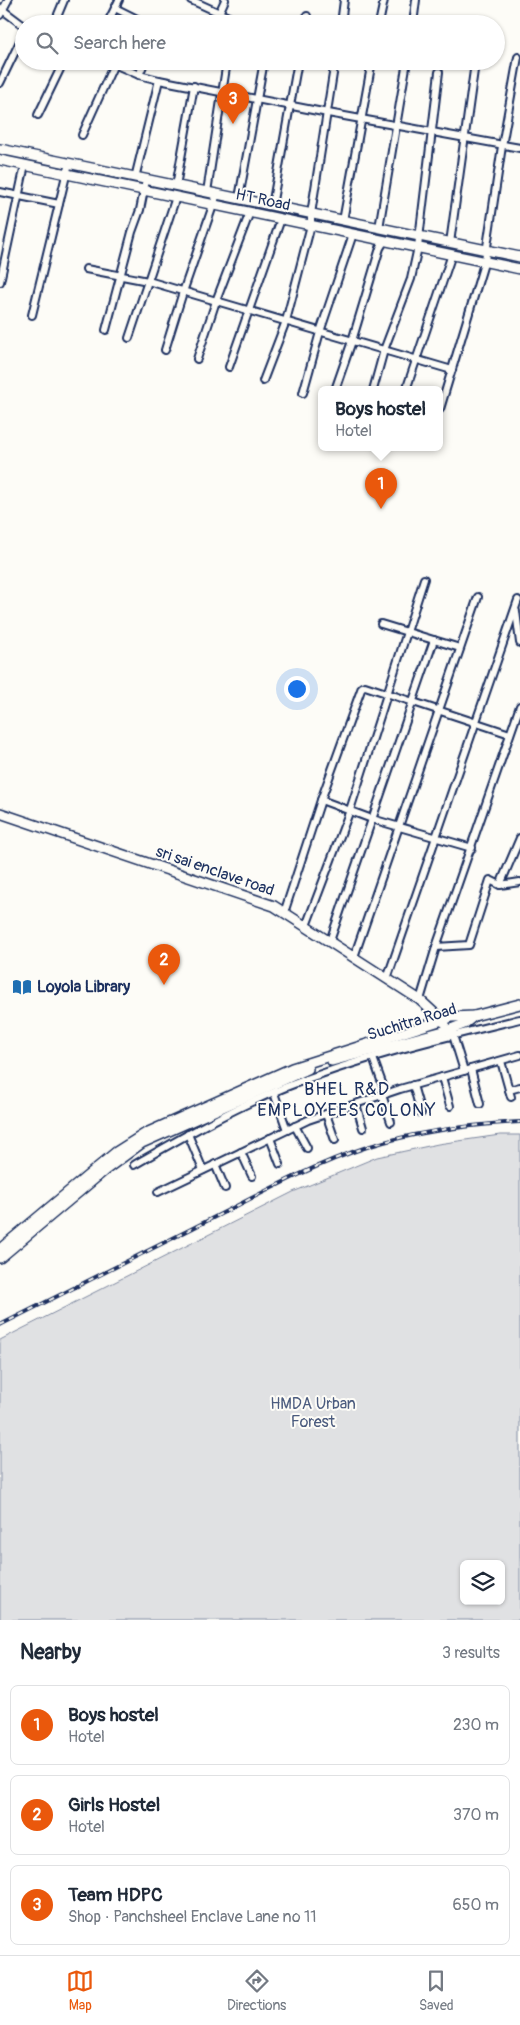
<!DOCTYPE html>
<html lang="en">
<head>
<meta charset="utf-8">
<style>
	body { margin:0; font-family:Pangolin,sans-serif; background:#f6f6f7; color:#1f2937 }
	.controls { position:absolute; right:15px; bottom:15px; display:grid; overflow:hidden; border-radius:8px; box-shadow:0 1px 4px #0004 }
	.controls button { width:45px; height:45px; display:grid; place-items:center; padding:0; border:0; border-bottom:1px solid #e0e1e3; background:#fff; color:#1f2937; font:25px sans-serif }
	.you { position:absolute; left:296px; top:688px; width:18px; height:18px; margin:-12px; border:4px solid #fff; border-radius:50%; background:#1a73e8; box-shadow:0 0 0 8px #1a73e833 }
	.badge { display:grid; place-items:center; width:32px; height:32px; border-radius:50%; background:#ea580c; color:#fff; font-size:16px; font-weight:700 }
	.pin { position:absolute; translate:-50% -41px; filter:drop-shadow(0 1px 2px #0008) }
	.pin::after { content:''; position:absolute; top:26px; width:18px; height:15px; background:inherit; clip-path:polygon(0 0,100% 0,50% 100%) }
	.popup { position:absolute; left:318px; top:386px; width:125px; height:65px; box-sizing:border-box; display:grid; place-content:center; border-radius:8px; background:#fff; filter:drop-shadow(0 1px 4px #0005); font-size:16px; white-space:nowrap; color:#747a83 }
	.popup b { font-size:19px; color:#1f2937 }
	.popup::after { content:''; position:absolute; left:50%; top:100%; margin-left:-10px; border:10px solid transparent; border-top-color:#fff }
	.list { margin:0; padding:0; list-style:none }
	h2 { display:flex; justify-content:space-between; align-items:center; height:65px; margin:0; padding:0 20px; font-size:21px }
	h2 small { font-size:16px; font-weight:400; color:#747a83 }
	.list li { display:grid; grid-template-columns:32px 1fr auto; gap:15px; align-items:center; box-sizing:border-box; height:80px; margin:0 10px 10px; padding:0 10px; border:1px solid #e0e1e3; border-radius:8px }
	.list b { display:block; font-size:19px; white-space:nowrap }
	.list p { margin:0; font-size:16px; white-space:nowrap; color:#747a83 }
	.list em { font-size:16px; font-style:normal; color:#747a83 }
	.icon { flex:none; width:28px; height:28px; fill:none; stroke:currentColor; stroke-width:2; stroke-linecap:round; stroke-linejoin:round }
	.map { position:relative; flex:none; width:520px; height:1620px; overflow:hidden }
	.search { position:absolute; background:#fff; box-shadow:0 1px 4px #0004; left:15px; right:15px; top:15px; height:55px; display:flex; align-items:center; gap:12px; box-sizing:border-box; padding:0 18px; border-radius:28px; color:#747a83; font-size:19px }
	.sheet { height:335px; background:#fff }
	nav { display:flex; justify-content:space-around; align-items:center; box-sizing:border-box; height:70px; border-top:1px solid #e0e1e3; background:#fff; font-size:14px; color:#747a83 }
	nav a { display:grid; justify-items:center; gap:2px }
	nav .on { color:#ea580c }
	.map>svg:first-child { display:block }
</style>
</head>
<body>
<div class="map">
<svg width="520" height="1620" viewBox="0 0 520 1620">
	<rect width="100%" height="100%" fill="#fdfcf7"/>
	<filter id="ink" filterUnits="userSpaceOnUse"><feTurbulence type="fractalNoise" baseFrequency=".02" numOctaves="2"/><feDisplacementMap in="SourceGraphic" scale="10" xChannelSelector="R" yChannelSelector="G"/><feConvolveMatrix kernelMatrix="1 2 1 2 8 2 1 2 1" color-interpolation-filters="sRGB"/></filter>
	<g filter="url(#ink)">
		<path fill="#e0e1e3" stroke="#7e88a0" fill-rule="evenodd" d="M500,1135H520V1620H0V1340L293,1192L377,1157L438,1144ZM464,1564H501V1601H464Z"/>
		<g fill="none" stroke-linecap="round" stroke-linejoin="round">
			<g stroke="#1b2f5e" stroke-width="10">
				<g id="street">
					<path d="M191,0L244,24"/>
					<path d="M0,8L24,26"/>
					<path d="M115,8L147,24"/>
					<path d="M219,13L225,0"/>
					<path d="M0,15L8,0"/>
					<path d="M54,24L64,0"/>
					<path d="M107,24L119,0"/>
					<path d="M270,24L271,21"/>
					<path d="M306,24L307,16"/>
					<path d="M341,24L344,0"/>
					<path d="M379,24L384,0"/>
					<path d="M413,24L416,0"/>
					<path d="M107,61L139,75L159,80L328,113L520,148"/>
					<path d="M139,75L145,61"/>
					<path d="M0,83L24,33"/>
					<path d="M38,115L64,61"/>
					<path d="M82,135L114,64"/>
					<path d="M135,178L159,80"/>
					<path d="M176,186L194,86"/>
					<path d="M0,192L59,204"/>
					<path d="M207,192L227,61"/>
					<path d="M239,198L264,61"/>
					<path d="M272,206L298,61"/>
					<path d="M343,221L372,61"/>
					<path d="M379,228L407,61"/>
					<path d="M450,243L475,63"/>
					<path d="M86,269L148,281L452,370"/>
					<path d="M0,282L25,165"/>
					<path d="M32,315L69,163"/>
					<path d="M106,330L132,232L140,210L146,180"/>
					<path d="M129,338L176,197"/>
					<path d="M165,350L183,292L217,194"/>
					<path d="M197,359L216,301L250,212"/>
					<path d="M229,367L281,219"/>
					<path d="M263,381L286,321L311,225V214L335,61"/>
					<path d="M335,390L352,341L380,248L385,240"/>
					<path d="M373,390L384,350L411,279L418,247L439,72"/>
					<path d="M406,390L452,254"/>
					<path d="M303,393L320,332L353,234"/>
					<path d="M440,409L485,260L502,146L518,57"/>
					<path d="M516,611L520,643"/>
					<path d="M381,624L460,648"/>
					<path d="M321,800L372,819L472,848"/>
					<path d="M500,885L520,838"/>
					<path d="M284,913L321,800L362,687L365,686L510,734"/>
					<path d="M306,926L350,810L424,579"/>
					<path d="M330,941L434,640"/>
					<path d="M436,947L469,945L490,880L500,885L520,882"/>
					<path d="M354,957L478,597"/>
					<path d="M387,979L518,600"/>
					<path d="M420,1000L436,947L520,706"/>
					<path d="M452,1032L464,1071"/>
					<path d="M373,1058L386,1094"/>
					<path d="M501,1061L511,1097"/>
					<path d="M471,1069L480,1104"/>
					<path d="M442,1077L450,1106"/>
					<path d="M413,1085L421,1113"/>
					<path d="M509,1090L520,1087"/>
					<path d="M274,1093L287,1130"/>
					<path d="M382,1095L391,1122"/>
					<path d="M356,1104L363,1128"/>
					<path d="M326,1114L335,1140"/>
					<path d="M295,1126L307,1148"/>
					<path d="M188,1134L203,1170"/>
					<path d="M270,1138L280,1164"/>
					<path d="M241,1152L252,1176"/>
					<path d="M215,1164L225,1188"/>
					<path d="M134,1165C183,1137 233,1108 286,1087C361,1057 442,1038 520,1019"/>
					<path d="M158,1192L308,1120L400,1089L520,1055"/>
				</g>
			</g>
			<g stroke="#1b2f5e" stroke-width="12">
				<g id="secondary">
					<path d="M0,149L520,257"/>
					<path d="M0,160L520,269"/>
					<path d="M0,813L274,906L420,1000L445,1023"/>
					<path d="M332,1061L451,1029L464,1024L474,1016"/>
					<path d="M0,1249L116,1152L146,1133L292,1068L452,1017L474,1016L520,1004"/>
					<path d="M0,1258L104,1171L142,1143L308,1069"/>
				</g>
			</g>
			<use href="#street" stroke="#fdfcf7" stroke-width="6"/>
			<use href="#secondary" stroke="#fdfcf7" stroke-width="9"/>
			<g stroke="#1b2f5e" stroke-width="4">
				<path id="rail" d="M0,1325C64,1293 128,1261 193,1228C250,1200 306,1167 367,1147C417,1131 468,1125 520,1122"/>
			</g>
			<use href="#rail" stroke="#fdfcf7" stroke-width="2" stroke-dasharray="5.5" stroke-linecap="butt"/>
		</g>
	</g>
	<defs>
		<g id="library-bare" transform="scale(1.5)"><path d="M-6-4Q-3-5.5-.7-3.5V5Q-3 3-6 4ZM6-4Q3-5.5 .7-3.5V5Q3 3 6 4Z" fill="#1f6fb2" stroke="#fdfcf7" stroke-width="2.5" paint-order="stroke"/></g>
	</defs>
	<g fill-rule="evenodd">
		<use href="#library-bare" x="22" y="987"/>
	</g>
	<g text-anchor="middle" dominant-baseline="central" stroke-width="4" stroke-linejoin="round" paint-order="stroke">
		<g font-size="16" fill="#1b2f5e" stroke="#fdfcf7">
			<text transform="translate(263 200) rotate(12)">HT Road</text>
			<text transform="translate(215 871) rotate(19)">sri sai enclave road</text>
			<text transform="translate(412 1022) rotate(-17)">Suchitra Road</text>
		</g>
		<g font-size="16" font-weight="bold" fill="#1b2f5e" stroke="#fdfcf7" text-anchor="start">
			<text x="37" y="987">Loyola Library</text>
		</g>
		<g font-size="16" fill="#4c5c7f" stroke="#fdfcf7">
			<text x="313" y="1404">HMDA Urban<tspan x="313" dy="18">Forest</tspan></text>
		</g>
		<g font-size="18" letter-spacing="1" fill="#1b2f5e" stroke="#fdfcf7">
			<text x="347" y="1089">BHEL R&amp;D<tspan x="347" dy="21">EMPLOYEES COLONY</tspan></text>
		</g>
	</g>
</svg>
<div class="controls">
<button><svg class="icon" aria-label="layers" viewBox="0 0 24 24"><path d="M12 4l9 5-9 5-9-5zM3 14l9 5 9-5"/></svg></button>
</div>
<div class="you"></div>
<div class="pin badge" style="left:381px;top:509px">1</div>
<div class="popup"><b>Boys hostel</b>Hotel</div>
<div class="pin badge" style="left:164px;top:985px">2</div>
<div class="pin badge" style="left:233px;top:124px">3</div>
<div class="search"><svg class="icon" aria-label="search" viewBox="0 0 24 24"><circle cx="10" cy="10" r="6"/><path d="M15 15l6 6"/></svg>Search here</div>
</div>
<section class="sheet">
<h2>Nearby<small>3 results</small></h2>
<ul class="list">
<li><span class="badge">1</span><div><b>Boys hostel</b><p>Hotel</p></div><em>230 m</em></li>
<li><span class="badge">2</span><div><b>Girls Hostel</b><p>Hotel</p></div><em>370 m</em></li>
<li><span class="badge">3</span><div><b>Team HDPC</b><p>Shop · Panchsheel Enclave Lane no 11</p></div><em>650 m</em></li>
</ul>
</section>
<nav>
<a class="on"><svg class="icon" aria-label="map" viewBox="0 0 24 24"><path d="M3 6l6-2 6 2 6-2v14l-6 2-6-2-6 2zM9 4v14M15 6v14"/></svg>Map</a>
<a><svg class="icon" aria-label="directions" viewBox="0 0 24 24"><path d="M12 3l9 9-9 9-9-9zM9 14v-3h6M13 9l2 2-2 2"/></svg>Directions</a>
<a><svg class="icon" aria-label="saved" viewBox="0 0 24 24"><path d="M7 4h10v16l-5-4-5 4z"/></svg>Saved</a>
</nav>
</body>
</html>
